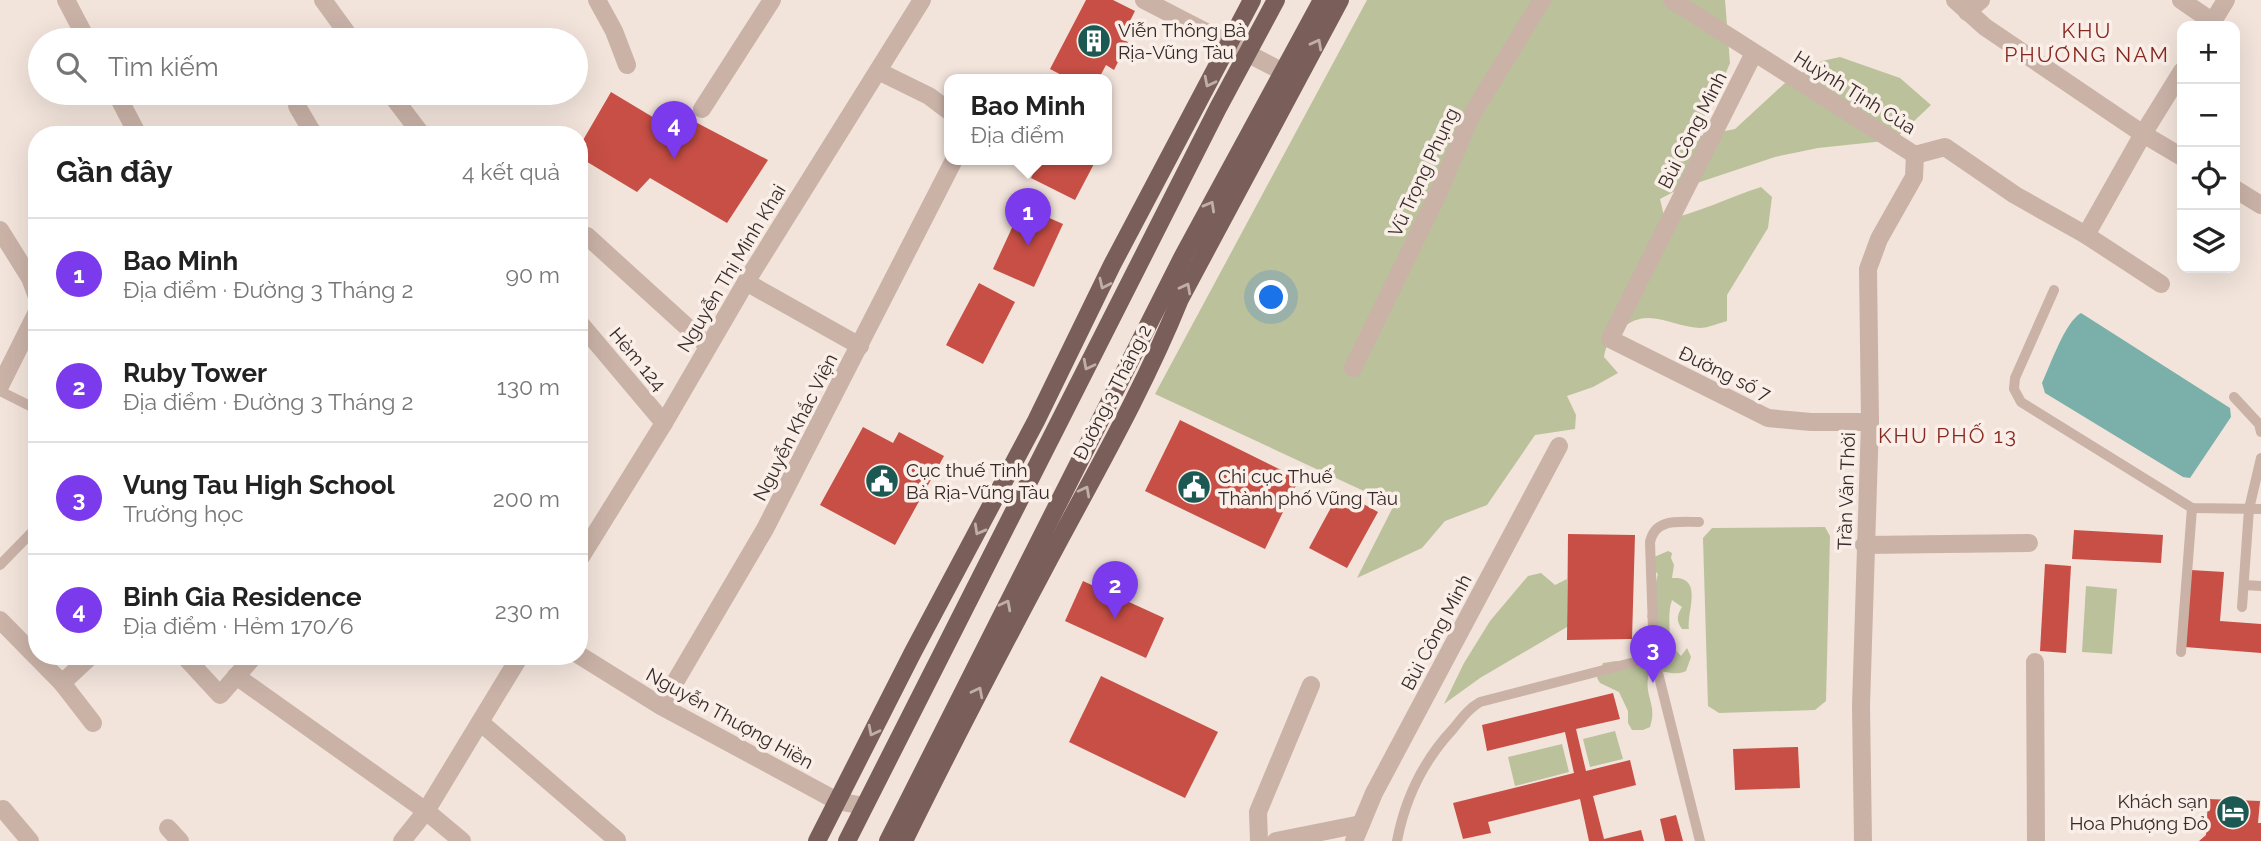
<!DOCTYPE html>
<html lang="vi">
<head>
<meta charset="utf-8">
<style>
	body { margin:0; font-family:Raleway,sans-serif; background:#f2f2f2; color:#222 }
	.controls { position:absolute; right:21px; top:21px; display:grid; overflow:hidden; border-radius:14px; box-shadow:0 7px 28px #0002 }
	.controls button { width:63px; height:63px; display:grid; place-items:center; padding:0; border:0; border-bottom:2px solid #e0e0e0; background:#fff; color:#222; font:35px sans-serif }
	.you { position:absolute; left:1272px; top:298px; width:24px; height:24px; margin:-18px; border:5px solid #fff; border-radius:50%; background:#1a73e8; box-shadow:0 0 0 10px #1a73e833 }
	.badge { display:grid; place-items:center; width:46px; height:46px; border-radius:50%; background:#7c3aed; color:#fff; font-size:23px; font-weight:700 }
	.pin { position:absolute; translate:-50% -58px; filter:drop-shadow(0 2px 4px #0008) }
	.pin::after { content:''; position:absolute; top:37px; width:24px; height:21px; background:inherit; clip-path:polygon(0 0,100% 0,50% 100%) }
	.popup { position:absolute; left:944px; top:74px; width:168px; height:91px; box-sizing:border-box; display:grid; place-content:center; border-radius:14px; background:#fff; filter:drop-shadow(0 2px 5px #0005); font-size:23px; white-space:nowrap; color:#767676 }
	.popup b { font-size:26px; color:#222 }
	.popup::after { content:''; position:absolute; left:50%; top:100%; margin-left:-14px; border:14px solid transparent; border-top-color:#fff }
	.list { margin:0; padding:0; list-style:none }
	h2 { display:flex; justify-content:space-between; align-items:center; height:91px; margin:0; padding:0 28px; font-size:30px }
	h2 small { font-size:23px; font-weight:400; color:#767676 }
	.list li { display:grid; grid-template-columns:46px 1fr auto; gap:21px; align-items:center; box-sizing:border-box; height:112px; padding:0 28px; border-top:2px solid #e0e0e0 }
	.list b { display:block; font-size:26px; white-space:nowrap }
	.list p { margin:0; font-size:23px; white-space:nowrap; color:#767676 }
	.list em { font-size:23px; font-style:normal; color:#767676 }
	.icon { flex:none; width:38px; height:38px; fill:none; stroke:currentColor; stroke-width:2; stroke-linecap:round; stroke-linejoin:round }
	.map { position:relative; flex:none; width:2261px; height:841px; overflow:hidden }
	.search { position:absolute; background:#fff; box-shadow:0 7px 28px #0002; left:28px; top:28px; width:560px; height:77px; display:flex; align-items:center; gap:18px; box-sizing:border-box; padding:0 24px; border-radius:38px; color:#767676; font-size:26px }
	.panel { position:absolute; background:#fff; box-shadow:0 7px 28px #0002; left:28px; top:126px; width:560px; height:539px; border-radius:28px }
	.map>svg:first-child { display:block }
</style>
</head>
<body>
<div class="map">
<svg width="2261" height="841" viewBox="0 0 2261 841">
	<rect width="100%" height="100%" fill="#f2e4db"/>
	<g fill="#bbc19b">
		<path d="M1367,0H1725L1730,63L1717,95L1697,128L1700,136L1735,129L1785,83L1822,61L1840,57L1900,78L1931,105L1894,140L1818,148L1775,157L1679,189L1660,199L1665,220C1699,213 1729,197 1761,187L1772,197L1768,228L1727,295V321C1719,323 1708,328 1700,328C1670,327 1648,305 1620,330C1610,340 1606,344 1604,357L1618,373L1593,387L1567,396L1576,415L1575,429L1535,435L1487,505L1445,521L1422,548L1357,578L1394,505L1155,394Z"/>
		<path d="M1825,527L1830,536L1826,701L1815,710L1719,713L1708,706L1703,538L1712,528Z"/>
		<path d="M1668,551L1672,553L1671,558L1674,565L1672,578C1704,576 1687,610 1689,629H1682C1676,621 1677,615 1682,607L1672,600C1667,614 1671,628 1669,643L1681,656L1687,648L1691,657L1686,671C1677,676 1663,672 1653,668L1655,625L1647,617L1658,574L1652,568V558Z"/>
		<path d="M1541,573L1555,585L1567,579V627L1480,678L1444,704L1464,663L1490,621L1528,576Z"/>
		<path d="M2086,586L2117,589L2112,654L2082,652Z"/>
		<path d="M1616,661L1646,668L1649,673C1643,696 1658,704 1650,727L1643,730H1632L1628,723V711L1619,692L1600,683L1597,678L1603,663Z"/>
		<path d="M1615,731L1623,759L1590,767L1583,739Z"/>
		<path d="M1562,744L1569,772L1515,786L1508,757Z"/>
	</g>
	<path fill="#7ab0a9" d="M2081,313L2230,408L2231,417L2190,478L2183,477L2045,393L2042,383C2050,366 2065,322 2081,313Z"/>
	<g fill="#c74f45">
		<path d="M1086,0H1113L1135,11L1121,39L1128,42L1114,70L1106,65L1098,80H1071L1050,69Z"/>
		<path d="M611,92L666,125L682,115L768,160L727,223L650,178L637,192L579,157V147Z"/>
		<path d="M1040,160H1096L1075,200L1031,178Z"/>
		<path d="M1022,206L1063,224L1034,287L993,269Z"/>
		<path d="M979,283L1015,302L983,364L946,345Z"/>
		<path d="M1180,420L1299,479L1265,549L1145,491Z"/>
		<path d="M863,427L893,443L899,432L944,456L895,545L820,505Z"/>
		<path d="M1340,491L1378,512L1347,568L1309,548Z"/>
		<path d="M2074,530L2163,535L2161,563L2072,559Z"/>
		<path d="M1568,534L1635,535L1632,639L1567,640Z"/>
		<path d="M2045,564L2071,566L2066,653L2040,651Z"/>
		<path d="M2191,570L2224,572L2220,621L2261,624V653L2185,647Z"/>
		<path d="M1083,581L1164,618L1146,658L1065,621Z"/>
		<path d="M1101,676L1218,732L1185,798L1069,742Z"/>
		<path d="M1613,693L1620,719L1576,729L1586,771L1630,760L1636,785L1593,796L1604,839L1641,830L1644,841H1589L1580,799L1488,822L1491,833L1463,839L1453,803L1574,773L1565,732L1487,751L1482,725Z"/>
		<path d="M1798,747L1800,788L1735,790L1733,749Z"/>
		<path d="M2208,799L2260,801L2258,823H2261V841H2199L2206,835Z"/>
		<path d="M1676,815L1683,841H1665L1660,819Z"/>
	</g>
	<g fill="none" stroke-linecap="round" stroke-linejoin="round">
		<g stroke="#cab2a7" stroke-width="10">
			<path d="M2054,290L2015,378L2014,389L2021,402L2192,508L2261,509"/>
			<path d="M0,391L36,409"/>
			<path d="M2234,397L2259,424L2261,432"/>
			<path d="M1699,522C1678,522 1655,518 1650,542L1654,657L1700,841"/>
			<path d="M0,565L37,527"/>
			<path d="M2244,585L2261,586"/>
			<path d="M2242,607L2249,509L2261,458"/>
			<path d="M2181,652L2192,508"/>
			<path d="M1397,841C1405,799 1424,760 1453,729C1462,718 1468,709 1480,702L1654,657"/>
		</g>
		<g stroke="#cab2a7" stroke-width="18">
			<path d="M66,0L87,40"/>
			<path d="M323,0L352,40"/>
			<path d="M597,0L614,31L627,65"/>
			<path d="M1144,0L1295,78"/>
			<path d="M1672,0L1915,155L1945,147L2015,195L2086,235L2161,284"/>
			<path d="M1955,0L1985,27L2143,134L2182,157"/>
			<path d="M2181,0L2213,22"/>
			<path d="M1967,12L1981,0"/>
			<path d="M2210,26L2226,0"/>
			<path d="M1754,53L1610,339L1768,418L1811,422H1870"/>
			<path d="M878,71L929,96L949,111"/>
			<path d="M116,93L138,135"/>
			<path d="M390,93L422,135"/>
			<path d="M297,106L314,135"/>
			<path d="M702,109L772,0"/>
			<path d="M2235,189L2261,205"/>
			<path d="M0,230L30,278L37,297"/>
			<path d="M2086,235L2143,134L2182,71"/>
			<path d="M587,236L708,346"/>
			<path d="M746,282L860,346"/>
			<path d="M579,322L664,423"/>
			<path d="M1353,368L1437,196L1471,116L1542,0"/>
			<path d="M0,386L37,312"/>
			<path d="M1864,545L2029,543"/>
			<path d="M579,560L664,423L746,282L922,0"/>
			<path d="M0,620L62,683L91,656"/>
			<path d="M579,655L661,706L837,801L864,806"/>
			<path d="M184,656L220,695L254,656"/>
			<path d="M2035,662L2036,841"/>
			<path d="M236,676L426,811L462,841"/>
			<path d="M62,683L93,723"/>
			<path d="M661,706L765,529L954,160"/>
			<path d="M480,722L617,840"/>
			<path d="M3,809L30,841"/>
			<path d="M168,828L180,841"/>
			<path d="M402,841L426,811L520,656"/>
			<path d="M1259,841L1258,812L1311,685"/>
			<path d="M1276,841L1361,824"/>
			<path d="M1354,841L1374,793L1559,446"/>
			<path d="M1863,841L1861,706L1870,422L1868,269L1879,239L1914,177L1915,155"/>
		</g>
		<g stroke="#795e59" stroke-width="18">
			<path d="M817,841L913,652L1036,421L1112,265L1252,0"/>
			<path d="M847,841L1218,108L1276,0"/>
			<path d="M888,841L1183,256L1322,0"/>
			<path d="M904,841C954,739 1007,638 1061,537C1103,459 1147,381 1180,299L1340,0"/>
		</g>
	</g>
	<defs><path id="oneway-chevron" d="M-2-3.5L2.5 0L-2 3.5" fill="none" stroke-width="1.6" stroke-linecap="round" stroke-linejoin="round" transform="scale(1.75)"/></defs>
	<g stroke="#c0aea8">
		<use href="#oneway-chevron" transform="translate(1317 44) rotate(-62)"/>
		<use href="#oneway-chevron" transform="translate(1209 82) rotate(117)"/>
		<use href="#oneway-chevron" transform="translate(1210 206) rotate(-61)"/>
		<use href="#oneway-chevron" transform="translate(1104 284) rotate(115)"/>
		<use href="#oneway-chevron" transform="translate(1186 288) rotate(-62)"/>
		<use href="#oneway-chevron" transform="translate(1088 365) rotate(117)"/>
		<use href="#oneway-chevron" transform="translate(1085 491) rotate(-62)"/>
		<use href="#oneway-chevron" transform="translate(979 530) rotate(119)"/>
		<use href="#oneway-chevron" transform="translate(1006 605) rotate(-63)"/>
		<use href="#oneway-chevron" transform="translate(978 692) rotate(-63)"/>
		<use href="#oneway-chevron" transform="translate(873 731) rotate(117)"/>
	</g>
	<defs>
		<g id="building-disc" transform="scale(1.75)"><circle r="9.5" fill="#1d5953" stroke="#faefe8"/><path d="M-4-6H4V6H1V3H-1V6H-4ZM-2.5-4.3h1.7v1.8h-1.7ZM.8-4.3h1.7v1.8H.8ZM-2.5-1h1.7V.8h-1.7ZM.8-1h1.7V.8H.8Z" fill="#fff"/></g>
		<g id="civic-disc" transform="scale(1.75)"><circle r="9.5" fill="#1d5953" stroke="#faefe8"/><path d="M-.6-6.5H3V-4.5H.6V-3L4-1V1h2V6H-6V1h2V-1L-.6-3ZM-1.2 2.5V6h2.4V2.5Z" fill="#fff"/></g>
		<g id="hotel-disc" transform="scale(1.75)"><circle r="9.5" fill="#1d5953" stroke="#faefe8"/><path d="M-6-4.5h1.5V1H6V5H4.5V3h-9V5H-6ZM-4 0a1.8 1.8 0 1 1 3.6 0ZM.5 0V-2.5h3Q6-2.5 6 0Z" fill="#fff"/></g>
	</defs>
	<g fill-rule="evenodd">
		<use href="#building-disc" x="1094" y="41"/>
		<use href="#civic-disc" x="882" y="481"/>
		<use href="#civic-disc" x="1194" y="487"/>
		<use href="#hotel-disc" x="2233" y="812"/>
	</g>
	<g text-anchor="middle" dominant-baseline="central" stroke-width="7" stroke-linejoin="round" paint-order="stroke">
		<g font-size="19" fill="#372a28" stroke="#faefe8" text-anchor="start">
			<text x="1118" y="30">Viễn Thông Bà<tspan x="1118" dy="22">Rịa-Vũng Tàu</tspan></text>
			<text x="906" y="470">Cục thuế Tỉnh<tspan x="906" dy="22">Bà Rịa-Vũng Tàu</tspan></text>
			<text x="1218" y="476">Chi cục Thuế<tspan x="1218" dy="22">Thành phố Vũng Tàu</tspan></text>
			<text x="2208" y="801" text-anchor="end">Khách sạn<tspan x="2208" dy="22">Hoa Phượng Đỏ</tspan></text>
		</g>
		<g font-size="19" fill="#372a28" stroke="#faefe8">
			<text transform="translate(1855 92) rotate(32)">Huỳnh Tịnh Của</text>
			<text transform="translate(1692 130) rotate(-63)">Bùi Công Minh</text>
			<text transform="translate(1423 172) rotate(-65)">Vũ Trọng Phụng</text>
			<text transform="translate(731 268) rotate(-59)">Nguyễn Thị Minh Khai</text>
			<text transform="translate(638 359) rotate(50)">Hẻm 124</text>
			<text transform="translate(1725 373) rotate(26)">Đường số 7</text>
			<text transform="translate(1112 392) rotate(-63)">Đường 3 Tháng 2</text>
			<text transform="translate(795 427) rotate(-63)">Nguyễn Khắc Viện</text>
			<text transform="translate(1846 491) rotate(-88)">Trần Văn Thời</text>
			<text transform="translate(1436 632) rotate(-62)">Bùi Công Minh</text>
			<text transform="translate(730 718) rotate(29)">Nguyễn Thượng Hiền</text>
		</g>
		<g font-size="21" letter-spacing="2" fill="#872820" stroke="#faefe8">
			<text x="2087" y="30">KHU<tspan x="2087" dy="24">PHƯƠNG NAM</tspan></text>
			<text x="1948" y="435">KHU PHỐ 13</text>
		</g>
	</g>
</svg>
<div class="controls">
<button>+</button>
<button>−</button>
<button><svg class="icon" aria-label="locate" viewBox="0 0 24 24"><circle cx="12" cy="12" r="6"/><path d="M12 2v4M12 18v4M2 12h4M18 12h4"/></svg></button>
<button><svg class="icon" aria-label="layers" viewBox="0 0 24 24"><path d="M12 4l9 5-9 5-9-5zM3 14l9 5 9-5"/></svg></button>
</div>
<div class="you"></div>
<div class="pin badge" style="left:1028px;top:246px">1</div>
<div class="popup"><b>Bao Minh</b>Địa điểm</div>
<div class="pin badge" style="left:1115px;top:619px">2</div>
<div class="pin badge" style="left:1653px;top:683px">3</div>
<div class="pin badge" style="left:674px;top:159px">4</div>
<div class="search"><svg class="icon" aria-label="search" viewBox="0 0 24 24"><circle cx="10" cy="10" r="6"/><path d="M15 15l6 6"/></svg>Tìm kiếm</div>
<section class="panel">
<h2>Gần đây<small>4 kết quả</small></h2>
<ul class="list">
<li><span class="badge">1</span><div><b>Bao Minh</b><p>Địa điểm · Đường 3 Tháng 2</p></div><em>90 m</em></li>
<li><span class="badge">2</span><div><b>Ruby Tower</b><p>Địa điểm · Đường 3 Tháng 2</p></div><em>130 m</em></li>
<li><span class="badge">3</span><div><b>Vung Tau High School</b><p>Trường học</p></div><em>200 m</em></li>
<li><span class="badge">4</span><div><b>Binh Gia Residence</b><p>Địa điểm · Hẻm 170/6</p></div><em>230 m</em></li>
</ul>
</section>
</div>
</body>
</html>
